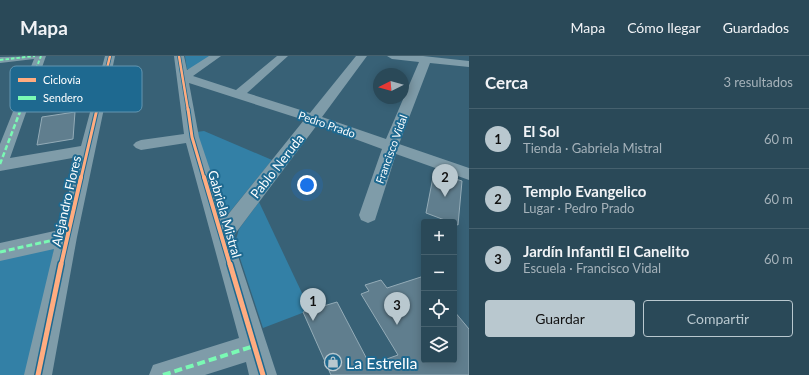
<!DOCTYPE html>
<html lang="es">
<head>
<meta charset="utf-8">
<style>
	body { margin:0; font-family:Lato,sans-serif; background:#32505e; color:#f1f3f6 }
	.controls { position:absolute; right:12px; bottom:12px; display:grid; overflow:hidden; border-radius:4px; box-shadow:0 2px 10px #0003 }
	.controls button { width:36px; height:36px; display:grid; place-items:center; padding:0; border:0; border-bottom:1px solid #46616e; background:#2a4958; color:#f1f3f6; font:20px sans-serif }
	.compass { position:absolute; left:373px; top:12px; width:36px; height:36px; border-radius:50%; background:#2a4958; box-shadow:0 2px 10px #0003; rotate:265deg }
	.you { position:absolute; left:307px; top:129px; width:14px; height:14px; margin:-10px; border:3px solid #fff; border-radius:50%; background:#1a73e8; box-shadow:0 0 0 6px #1a73e833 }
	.badge { display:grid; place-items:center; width:26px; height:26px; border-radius:50%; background:#b9c8cf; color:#111; font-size:13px; font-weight:700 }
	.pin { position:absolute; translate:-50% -33px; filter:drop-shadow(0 1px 2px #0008) }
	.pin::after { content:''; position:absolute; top:21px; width:14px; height:12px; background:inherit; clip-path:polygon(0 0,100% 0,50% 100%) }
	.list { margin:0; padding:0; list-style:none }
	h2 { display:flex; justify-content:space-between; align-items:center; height:52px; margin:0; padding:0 16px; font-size:17px }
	h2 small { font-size:13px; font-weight:400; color:#a5b2ba }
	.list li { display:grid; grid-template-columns:26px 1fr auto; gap:12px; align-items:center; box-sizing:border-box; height:60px; padding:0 16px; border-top:1px solid #46616e }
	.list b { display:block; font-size:15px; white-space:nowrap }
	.list p { margin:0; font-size:13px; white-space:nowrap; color:#a5b2ba }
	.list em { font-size:13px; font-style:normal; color:#a5b2ba }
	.actions { display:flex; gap:8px; padding:12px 16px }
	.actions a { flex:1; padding:9px 0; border:1px solid #b9c8cf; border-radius:4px; text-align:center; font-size:14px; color:#b9c8cf }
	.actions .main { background:#b9c8cf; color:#111 }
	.icon { flex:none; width:22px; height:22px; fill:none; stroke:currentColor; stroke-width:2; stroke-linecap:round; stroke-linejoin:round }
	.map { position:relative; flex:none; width:469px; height:319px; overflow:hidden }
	header { display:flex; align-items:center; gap:24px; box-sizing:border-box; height:56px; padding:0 20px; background:#2a4958; border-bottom:1px solid #46616e }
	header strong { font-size:19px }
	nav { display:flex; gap:22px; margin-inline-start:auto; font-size:14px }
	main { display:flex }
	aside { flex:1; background:#2a4958 }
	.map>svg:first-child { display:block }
</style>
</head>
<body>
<header>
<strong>Mapa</strong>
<nav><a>Mapa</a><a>Cómo llegar</a><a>Guardados</a></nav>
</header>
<main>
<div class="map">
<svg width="469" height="319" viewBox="0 0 469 319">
	<rect width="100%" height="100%" fill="#386176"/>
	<g fill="#3380a6">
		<path d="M185,0H212L192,14L187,13Z"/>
		<path d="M204,75L272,104L229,157L220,155L196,76Z"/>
		<path d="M259,146L310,254L263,272L235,187L239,173Z"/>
		<path d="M55,189L28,319H0V201Z"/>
	</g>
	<g fill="#607e8e" stroke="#94acb8">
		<path d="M75,56L73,83L37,89L42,61Z"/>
		<path d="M434,116L462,125L458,169L426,157Z"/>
		<path d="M424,220V304H454V255L469,273V319H331L303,256L337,246L370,309L398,299L361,238L369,235L365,229L381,224L387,232Z"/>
	</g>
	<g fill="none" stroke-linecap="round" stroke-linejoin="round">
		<g fill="#7f9ca9" fill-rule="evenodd">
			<path d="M46,0L10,102L81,90L105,0H115L77,181L52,319H24L54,193L0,205V187L59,174L78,101L0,115V88L34,3L0,7V1Z"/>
			<path d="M174,0H184L187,14L209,0H221L193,20L236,34L277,0H288L247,37L310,57L356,0H367L322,61L386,83L419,6L392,3L387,0H423L469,5V11L430,7L399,88L469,112V124L396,98L375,164L368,167L361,164L359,159L382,93L317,69L232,182L277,319H249L246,306L205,319H149L153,309L239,282L186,87L141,94L136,92L133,89L136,86L141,84L184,78ZM189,27L304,64L226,161L199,81Z"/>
		</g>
		<g stroke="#7af9b4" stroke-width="2" stroke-dasharray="3.5 2" stroke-linecap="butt">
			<path d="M0,4L35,0"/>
			<path d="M20,54L41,0"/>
		</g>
		<path stroke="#7af9b4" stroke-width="2.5" stroke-dasharray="5 2.5" stroke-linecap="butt" d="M0,108L21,53"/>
		<path stroke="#7af9b4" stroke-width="3" stroke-dasharray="6 3" stroke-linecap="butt" d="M0,196L67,181"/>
		<path stroke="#7af9b4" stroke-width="4" stroke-dasharray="8 4" stroke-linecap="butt" d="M163,319L254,290"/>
		<g stroke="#1e6990" stroke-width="4">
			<g id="cycleway-far3">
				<path d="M179,0L188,54"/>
				<path d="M97,54L110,0"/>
			</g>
		</g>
		<g stroke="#1e6990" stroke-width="5">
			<g id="cycleway-far2">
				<path d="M188,53L192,81L204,122"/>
				<path d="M81,122L97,53"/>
			</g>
		</g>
		<g stroke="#1e6990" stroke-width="6">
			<g id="cycleway-far1">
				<path d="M204,121L230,209"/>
				<path d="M61,209L81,121"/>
			</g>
		</g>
		<g stroke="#1e6990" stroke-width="8">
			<g id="cycleway">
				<path d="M230,208L263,319"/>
				<path d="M38,319L61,208"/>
			</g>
		</g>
		<use href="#cycleway-far3" stroke="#ffac80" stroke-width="2.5"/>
		<use href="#cycleway-far2" stroke="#ffac80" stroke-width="3"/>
		<use href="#cycleway-far1" stroke="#ffac80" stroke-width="4"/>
		<use href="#cycleway" stroke="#ffac80" stroke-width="5"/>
	</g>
	<defs>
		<g id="shop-ring" transform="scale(0.9)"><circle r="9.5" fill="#1e6990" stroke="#b9c8cf" stroke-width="1.5"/><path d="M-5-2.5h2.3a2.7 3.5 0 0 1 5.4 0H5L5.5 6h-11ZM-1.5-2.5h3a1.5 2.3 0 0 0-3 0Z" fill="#b9c8cf"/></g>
	</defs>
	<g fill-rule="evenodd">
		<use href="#shop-ring" x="333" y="306"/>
	</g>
	<g text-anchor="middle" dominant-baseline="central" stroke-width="4" stroke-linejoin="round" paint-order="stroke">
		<g font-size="11" fill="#fff" stroke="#1e6990">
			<text transform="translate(327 68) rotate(19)">Pedro Prado</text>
			<text transform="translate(391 93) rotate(-70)">Francisco Vidal</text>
		</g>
		<g font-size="13" fill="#fff" stroke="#1e6990">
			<text transform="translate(277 110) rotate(-52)">Pablo Neruda</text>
			<text transform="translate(66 145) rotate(-77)">Alejandro Flores</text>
			<text transform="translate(225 158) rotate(74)">Gabriela Mistral</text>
		</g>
		<g font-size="16" fill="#fff" stroke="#1e6990" text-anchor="start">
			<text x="346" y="306">La Estrella</text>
		</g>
	</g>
	<rect x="10" y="10" width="132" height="46" rx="6" fill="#1e6990" stroke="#6296b1" stroke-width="1"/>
	<rect x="18" y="22" width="18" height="4" fill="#ffac80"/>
	<rect x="18" y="40" width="18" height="4" fill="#7af9b4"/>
	<g font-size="11" fill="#fff">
		<text x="43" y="28">Ciclovía</text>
		<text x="43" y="46">Sendero</text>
	</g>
</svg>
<div class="controls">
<button>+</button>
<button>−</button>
<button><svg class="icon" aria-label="locate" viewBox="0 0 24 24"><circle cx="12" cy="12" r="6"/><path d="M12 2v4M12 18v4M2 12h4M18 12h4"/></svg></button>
<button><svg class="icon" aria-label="layers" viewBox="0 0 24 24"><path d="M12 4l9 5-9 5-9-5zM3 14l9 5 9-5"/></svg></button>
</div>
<svg class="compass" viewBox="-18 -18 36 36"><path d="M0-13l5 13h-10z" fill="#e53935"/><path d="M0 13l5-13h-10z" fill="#a5b2ba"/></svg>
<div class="you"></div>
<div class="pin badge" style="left:313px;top:265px">1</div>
<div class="pin badge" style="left:445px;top:141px">2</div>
<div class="pin badge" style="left:397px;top:269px">3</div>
</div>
<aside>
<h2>Cerca<small>3 resultados</small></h2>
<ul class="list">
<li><span class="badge">1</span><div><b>El Sol</b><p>Tienda · Gabriela Mistral</p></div><em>60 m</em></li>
<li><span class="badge">2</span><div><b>Templo Evangelico</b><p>Lugar · Pedro Prado</p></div><em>60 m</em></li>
<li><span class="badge">3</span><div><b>Jardín Infantil El Canelito</b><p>Escuela · Francisco Vidal</p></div><em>60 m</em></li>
</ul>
<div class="actions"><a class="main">Guardar</a><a>Compartir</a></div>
</aside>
</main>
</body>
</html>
